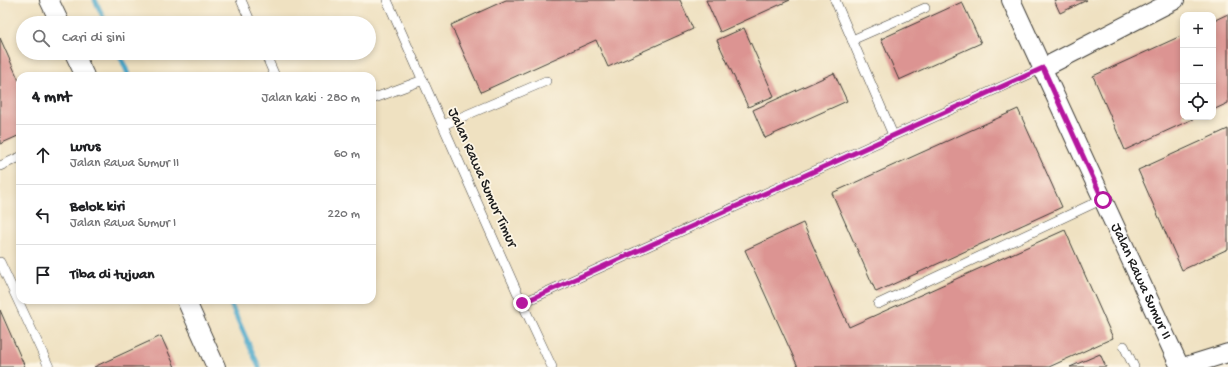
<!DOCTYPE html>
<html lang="id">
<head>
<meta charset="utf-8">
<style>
	body { margin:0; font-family:"Gochi Hand",sans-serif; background:#f2f2f2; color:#202124 }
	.controls { position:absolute; right:12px; top:12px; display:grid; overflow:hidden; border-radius:8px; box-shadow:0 2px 6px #0003 }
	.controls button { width:36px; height:36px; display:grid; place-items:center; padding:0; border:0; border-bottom:1px solid #e0e0e0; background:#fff; color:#202124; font:20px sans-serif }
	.stop { position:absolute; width:12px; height:12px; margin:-9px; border:3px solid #b5179e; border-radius:50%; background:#fff }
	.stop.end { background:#b5179e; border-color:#fff; box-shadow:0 1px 4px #0008 }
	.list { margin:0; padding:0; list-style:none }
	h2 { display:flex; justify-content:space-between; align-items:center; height:52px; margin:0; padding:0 16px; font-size:17px }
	h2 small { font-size:13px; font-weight:400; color:#757577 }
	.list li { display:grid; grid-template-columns:26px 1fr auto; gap:12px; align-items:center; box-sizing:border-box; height:60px; padding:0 16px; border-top:1px solid #e0e0e0 }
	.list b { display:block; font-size:15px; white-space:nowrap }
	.list p { margin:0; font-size:13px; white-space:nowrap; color:#757577 }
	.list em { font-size:13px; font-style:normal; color:#757577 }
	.icon { flex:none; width:22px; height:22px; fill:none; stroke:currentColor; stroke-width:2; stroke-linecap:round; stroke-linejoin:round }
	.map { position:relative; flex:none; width:1228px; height:367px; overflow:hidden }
	.search { position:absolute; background:#fff; box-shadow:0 2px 6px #0003; left:16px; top:16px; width:360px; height:44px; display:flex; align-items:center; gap:10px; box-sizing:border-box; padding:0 14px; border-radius:22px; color:#757577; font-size:15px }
	.panel { position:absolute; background:#fff; box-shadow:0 2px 6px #0003; left:16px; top:72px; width:360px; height:232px; border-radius:12px }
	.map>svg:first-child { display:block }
</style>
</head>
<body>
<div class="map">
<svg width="1228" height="367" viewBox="0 0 1228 367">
	<rect width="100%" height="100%" fill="#fcf5e5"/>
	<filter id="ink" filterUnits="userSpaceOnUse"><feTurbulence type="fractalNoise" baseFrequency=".025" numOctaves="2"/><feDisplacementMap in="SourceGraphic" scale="8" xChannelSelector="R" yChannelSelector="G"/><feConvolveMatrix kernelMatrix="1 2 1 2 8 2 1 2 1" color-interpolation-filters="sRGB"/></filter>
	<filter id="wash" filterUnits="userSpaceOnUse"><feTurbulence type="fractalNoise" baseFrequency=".012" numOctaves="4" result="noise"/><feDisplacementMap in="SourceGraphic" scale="16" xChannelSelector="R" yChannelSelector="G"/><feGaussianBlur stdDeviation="0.9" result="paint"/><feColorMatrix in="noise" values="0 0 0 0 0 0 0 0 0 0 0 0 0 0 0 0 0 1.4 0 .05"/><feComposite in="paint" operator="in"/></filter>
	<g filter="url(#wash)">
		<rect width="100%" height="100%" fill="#efe1c1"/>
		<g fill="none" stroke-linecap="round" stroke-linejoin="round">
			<g stroke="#4ca8ca" stroke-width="5">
				<path d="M95,0L106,23"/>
				<path d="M119,53L129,76"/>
				<path d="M229,300L259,367"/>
			</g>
		</g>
		<g id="blocks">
			<g fill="#dc9492">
				<path d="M506,0H680L693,29L608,67L596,40L481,92L451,25Z"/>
				<path d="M706,0H790L720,32Z"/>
				<path d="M1054,0H1087L1060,13Z"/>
				<path d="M962,2L981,43L899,80L881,39Z"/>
				<path d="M1228,14V103L1213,110V21Z"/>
				<path d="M744,28L774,96L748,107L717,40Z"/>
				<path d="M1183,35V117H1197L1125,150L1093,76Z"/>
				<path d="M0,38L20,83V135L0,144Z"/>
				<path d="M834,73L847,101L765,138L753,110Z"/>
				<path d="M1018,109L1062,207L876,292L832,193Z"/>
				<path d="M1228,129V249L1182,270L1138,170Z"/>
				<path d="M803,223L849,327L1065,230L1113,338L1049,367H798L745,250Z"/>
				<path d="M0,310L25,367H0Z"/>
				<path d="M161,336L175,367H94Z"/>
				<path d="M1100,354L1106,367H1070Z"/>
			</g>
		</g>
	</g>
	<g filter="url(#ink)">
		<use href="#blocks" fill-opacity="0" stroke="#3c3a35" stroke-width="1"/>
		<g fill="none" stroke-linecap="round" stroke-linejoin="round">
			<g stroke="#3c3a35" stroke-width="10">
				<g id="service">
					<path d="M241,0L251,23"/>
					<path d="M387,0L522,303L552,367"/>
					<path d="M835,0L893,135"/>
					<path d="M852,40L925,8"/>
					<path d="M265,53L275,76"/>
					<path d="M372,99L423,80"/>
					<path d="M443,125L546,81"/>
					<path d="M0,166L20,157"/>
					<path d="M0,262L49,367"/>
					<path d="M522,303L1043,68"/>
					<path d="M878,304L1103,199"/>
					<path d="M1124,346L1134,367"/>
				</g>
			</g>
			<g stroke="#3c3a35" stroke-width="20">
				<g id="minor">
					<path d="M49,0L60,23"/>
					<path id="s1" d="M1011,0L1180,367"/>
					<path d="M74,53L85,76"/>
					<path d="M1043,68L1175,0"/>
					<path d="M186,300L216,367"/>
					<path d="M1183,367L1228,353"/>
				</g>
			</g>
			<use href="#service" stroke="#fff" stroke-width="9"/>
			<use href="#minor" stroke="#fff" stroke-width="18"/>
		</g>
	</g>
	<g fill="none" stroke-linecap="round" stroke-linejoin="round" filter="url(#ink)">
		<path stroke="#b5179e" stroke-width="5" d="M522,303L1043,68L1103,200"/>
	</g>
	<g text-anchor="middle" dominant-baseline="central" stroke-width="3.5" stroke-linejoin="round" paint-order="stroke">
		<g font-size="15" fill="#1c1c1c" stroke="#fcf5e5">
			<text transform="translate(482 178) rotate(66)">Jalan Rawa Sumur Timur</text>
			<text stroke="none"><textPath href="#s1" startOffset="310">Jalan Rawa Sumur II</textPath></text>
		</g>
	</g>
</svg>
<div class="controls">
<button>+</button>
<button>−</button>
<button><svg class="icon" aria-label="locate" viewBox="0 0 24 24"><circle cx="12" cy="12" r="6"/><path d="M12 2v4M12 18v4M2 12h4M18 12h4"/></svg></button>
</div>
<div class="stop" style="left:1103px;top:200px"></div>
<div class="stop end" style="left:522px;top:303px"></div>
<div class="search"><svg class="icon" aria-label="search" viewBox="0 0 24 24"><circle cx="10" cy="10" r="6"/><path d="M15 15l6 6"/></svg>Cari di sini</div>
<section class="panel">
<h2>4 mnt<small>Jalan kaki · 280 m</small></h2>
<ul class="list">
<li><svg class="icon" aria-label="ahead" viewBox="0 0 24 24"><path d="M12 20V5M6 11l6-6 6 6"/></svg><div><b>Lurus</b><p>Jalan Rawa Sumur II</p></div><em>60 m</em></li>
<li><svg class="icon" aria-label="left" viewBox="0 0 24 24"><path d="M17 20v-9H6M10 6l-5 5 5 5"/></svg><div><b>Belok kiri</b><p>Jalan Rawa Sumur I</p></div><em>220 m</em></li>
<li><svg class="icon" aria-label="arrive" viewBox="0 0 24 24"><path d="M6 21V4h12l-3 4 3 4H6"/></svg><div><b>Tiba di tujuan</b></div></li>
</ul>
</section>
</div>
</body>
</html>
